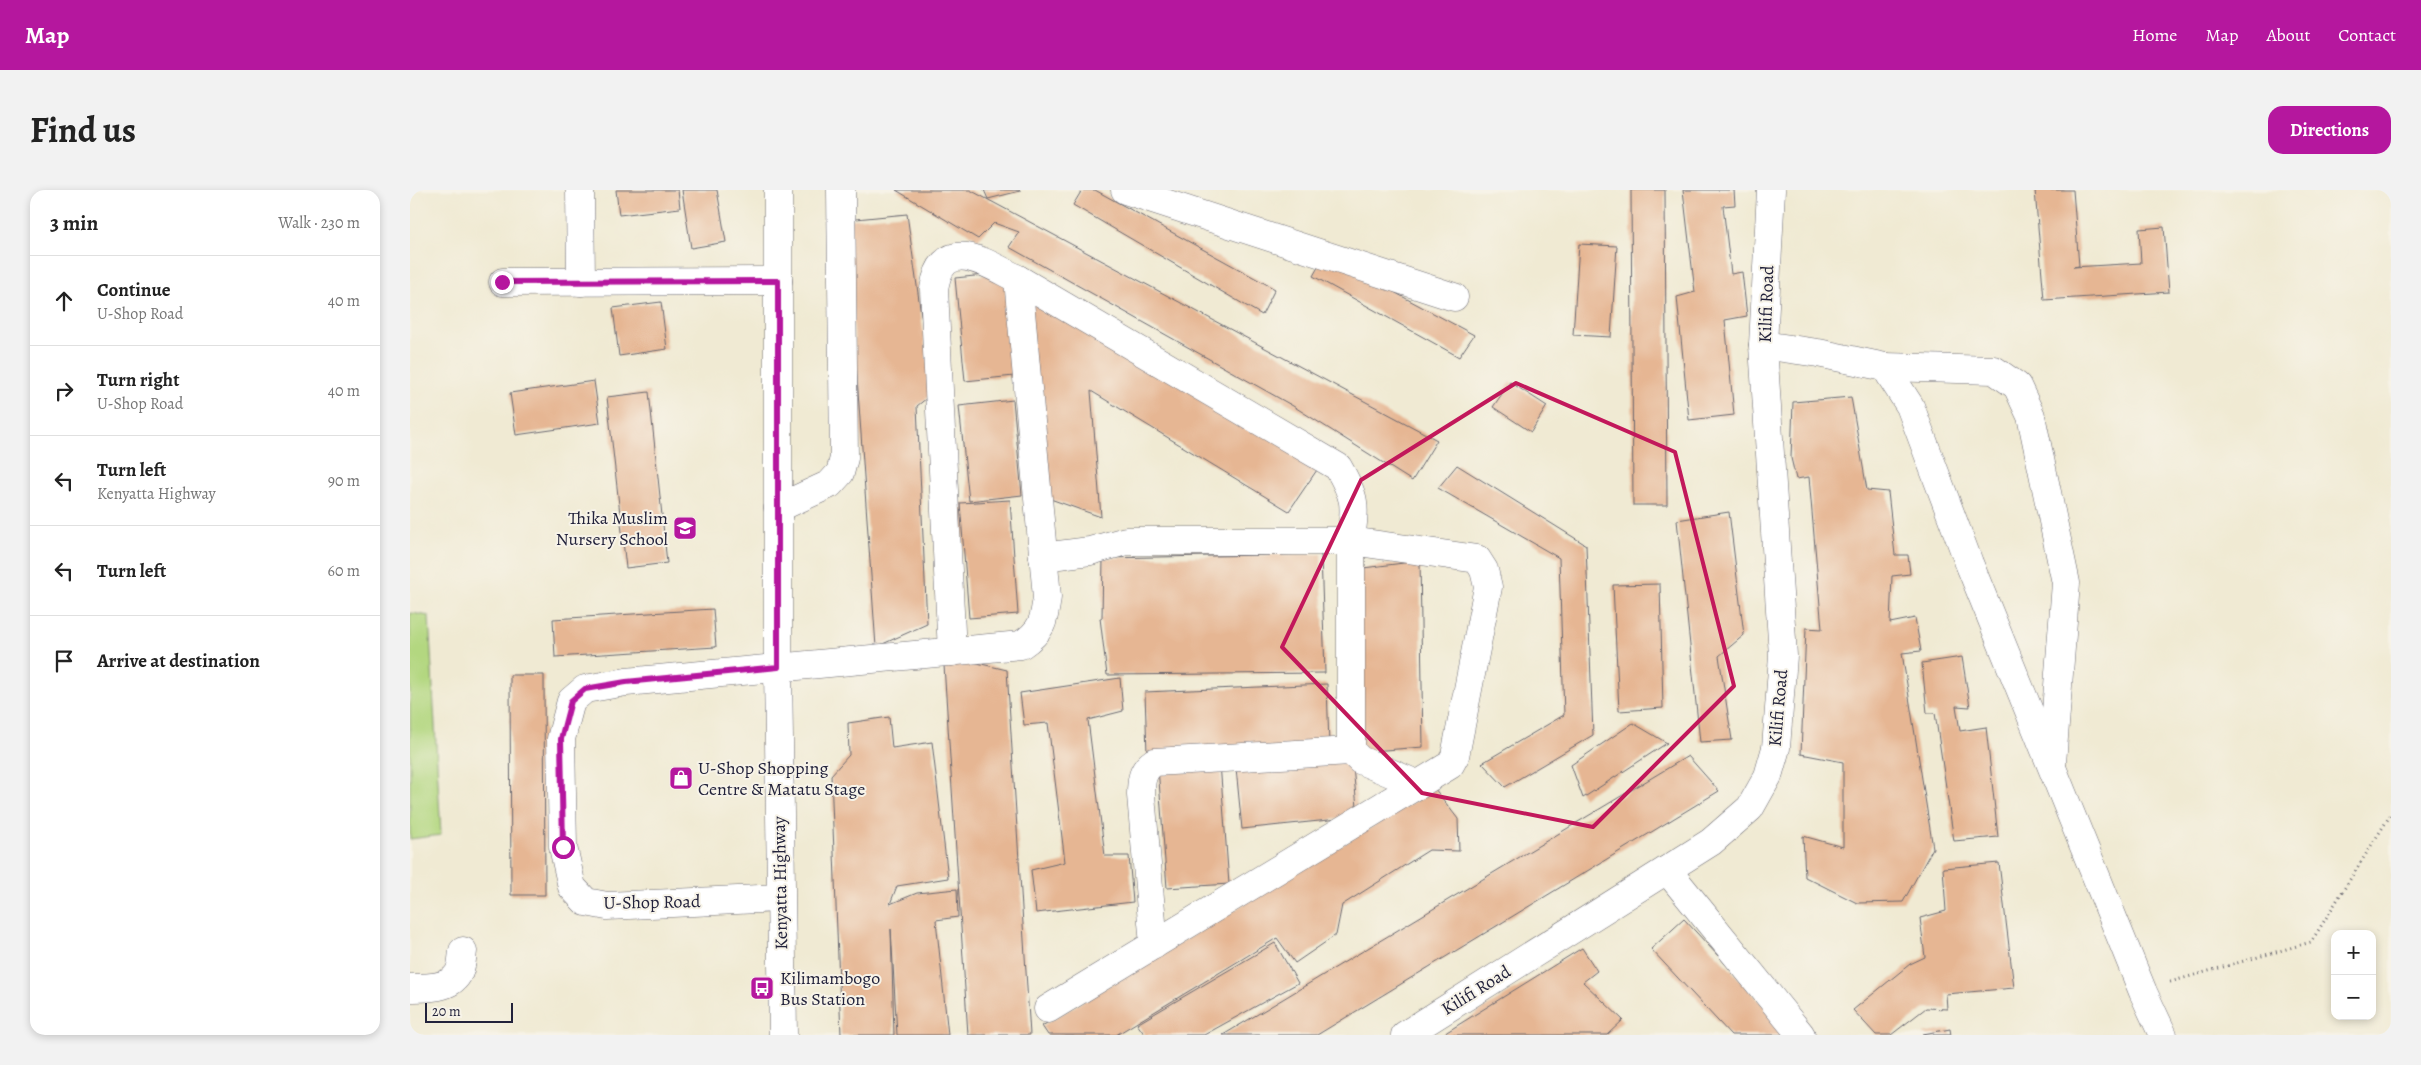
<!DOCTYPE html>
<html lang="en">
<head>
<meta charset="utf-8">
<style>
	body { margin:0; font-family:Alegreya,serif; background:#f2f2f2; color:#222 }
	.controls { position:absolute; right:15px; bottom:15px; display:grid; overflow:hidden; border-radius:10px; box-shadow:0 2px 8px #0003 }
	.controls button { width:45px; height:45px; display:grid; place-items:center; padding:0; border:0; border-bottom:1px solid #e0e0e0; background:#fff; color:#222; font:25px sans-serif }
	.scale { position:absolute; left:15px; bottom:12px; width:88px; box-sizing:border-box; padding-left:5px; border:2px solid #22223b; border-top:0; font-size:14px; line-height:18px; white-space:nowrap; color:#22223b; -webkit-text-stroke:4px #f7f3e8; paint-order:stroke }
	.stop { position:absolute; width:15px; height:15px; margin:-11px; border:4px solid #b5179e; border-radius:50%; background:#fff }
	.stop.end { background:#b5179e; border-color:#fff; box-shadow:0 1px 5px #0008 }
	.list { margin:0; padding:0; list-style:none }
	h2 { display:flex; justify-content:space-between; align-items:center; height:65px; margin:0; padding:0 20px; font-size:21px }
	h2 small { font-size:16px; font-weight:400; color:#767676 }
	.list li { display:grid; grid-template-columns:32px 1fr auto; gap:15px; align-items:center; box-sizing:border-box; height:90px; padding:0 20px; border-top:1px solid #e0e0e0 }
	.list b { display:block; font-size:19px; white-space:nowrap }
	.list p { margin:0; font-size:16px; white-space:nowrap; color:#767676 }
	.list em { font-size:16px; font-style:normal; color:#767676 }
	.icon { flex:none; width:28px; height:28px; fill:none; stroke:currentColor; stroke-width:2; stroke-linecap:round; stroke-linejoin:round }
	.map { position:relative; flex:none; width:1981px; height:845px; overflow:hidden; border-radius:15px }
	header { display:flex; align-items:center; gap:30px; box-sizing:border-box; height:70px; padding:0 25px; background:#b5179e; color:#fff }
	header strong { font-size:24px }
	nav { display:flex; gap:28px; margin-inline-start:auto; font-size:18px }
	.intro { display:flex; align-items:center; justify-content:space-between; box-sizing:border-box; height:120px; padding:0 30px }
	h1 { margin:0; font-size:35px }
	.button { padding:12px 22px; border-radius:15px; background:#b5179e; color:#fff; font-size:18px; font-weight:700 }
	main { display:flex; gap:30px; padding:0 30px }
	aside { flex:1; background:#fff; border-radius:15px; box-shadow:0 2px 8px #0003 }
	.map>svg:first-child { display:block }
</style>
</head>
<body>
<header>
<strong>Map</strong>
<nav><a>Home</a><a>Map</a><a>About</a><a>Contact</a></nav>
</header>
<div class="intro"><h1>Find us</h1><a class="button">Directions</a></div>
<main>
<aside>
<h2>3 min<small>Walk · 230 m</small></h2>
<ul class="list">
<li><svg class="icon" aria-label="ahead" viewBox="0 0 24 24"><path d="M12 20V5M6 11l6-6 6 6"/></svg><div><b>Continue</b><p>U-Shop Road</p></div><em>40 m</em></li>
<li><svg class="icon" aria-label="right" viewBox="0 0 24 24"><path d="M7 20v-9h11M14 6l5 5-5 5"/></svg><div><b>Turn right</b><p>U-Shop Road</p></div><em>40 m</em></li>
<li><svg class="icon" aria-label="left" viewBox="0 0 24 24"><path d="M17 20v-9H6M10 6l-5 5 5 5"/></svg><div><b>Turn left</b><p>Kenyatta Highway</p></div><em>90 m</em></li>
<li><svg class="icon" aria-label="left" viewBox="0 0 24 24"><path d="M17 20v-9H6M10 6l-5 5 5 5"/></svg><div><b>Turn left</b></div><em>60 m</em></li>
<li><svg class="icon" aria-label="arrive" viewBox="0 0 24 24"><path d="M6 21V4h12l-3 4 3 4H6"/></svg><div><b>Arrive at destination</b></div></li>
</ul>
</aside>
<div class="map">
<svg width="1981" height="845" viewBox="0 0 1981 845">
	<rect width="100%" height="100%" fill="#f7f3e8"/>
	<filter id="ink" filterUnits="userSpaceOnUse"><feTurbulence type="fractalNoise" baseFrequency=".02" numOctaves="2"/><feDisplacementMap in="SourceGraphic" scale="10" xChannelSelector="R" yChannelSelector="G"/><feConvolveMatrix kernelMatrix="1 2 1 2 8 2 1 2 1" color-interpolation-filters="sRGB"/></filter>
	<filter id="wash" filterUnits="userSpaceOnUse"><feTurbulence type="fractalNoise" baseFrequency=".0096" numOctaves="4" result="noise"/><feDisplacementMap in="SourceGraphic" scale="20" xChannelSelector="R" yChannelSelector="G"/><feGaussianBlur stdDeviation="1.12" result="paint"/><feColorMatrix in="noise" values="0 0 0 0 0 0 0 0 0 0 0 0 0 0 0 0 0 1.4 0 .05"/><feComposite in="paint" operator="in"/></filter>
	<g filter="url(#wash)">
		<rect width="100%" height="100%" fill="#f0ead3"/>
		<path fill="#b3d780" stroke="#6a7c5e" d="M2,423L19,426L31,645L0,649V424Z"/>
		<g id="blocks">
			<g fill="#e6b693">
				<path d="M206,0H268L270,18L209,25Z"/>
				<path d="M272,0H307L316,52L281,58Z"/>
				<path d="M486,0H560L1027,250L1002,291L883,216L599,57L609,42L584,33L568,49Z"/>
				<path d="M574,0H610V1L578,9Z"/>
				<path d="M672,0H685L865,99L852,125L663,15Z"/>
				<path d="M1221,0H1255L1257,315H1223Z"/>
				<path d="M1273,0H1324L1325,15L1313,16L1321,84L1332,82L1337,126L1315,130L1324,225L1279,230L1267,107L1285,102Z"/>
				<path d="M1625,0H1663L1669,76L1663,77L1731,73L1729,39L1754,37L1759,102L1634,110Z"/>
				<path d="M497,24L522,204L507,216L517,434L466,457L436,30Z"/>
				<path d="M1169,54L1207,56L1201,147L1163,145Z"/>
				<path d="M915,65L1064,145L1049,167L903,86Z"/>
				<path d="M594,83L604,186L555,191L545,88Z"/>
				<path d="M610,97L909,277L879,321L681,201L691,327L632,306Z"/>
				<path d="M251,112L257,159L209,166L203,118Z"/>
				<path d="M184,191L190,233L106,245L100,203Z"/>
				<path d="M1100,192L1137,216L1121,242L1083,217Z"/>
				<path d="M239,202L257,373L216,378L197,207Z"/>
				<path d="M1441,207L1457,300L1478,302L1485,365H1498L1500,384L1482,386L1480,433L1505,428L1511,461L1492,463L1523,658L1493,712L1447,713L1395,687L1393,646L1433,657V572L1391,564L1396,438L1412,439L1399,287L1386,289L1381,268L1383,212Z"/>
				<path d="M603,210L612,305L559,311L549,216Z"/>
				<path d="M1047,275L1176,355L1183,545L1095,597L1072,573L1154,525L1149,368L1028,298Z"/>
				<path d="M600,310L608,424L559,428L550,313Z"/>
				<path d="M1319,322L1334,445L1309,466L1322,550L1290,552L1267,330Z"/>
				<path d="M911,364L915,483L697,485L690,428H692L693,368Z"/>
				<path d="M1010,371L1013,557L949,562L945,379Z"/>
				<path d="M1250,394L1253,518L1209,521L1203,395Z"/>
				<path d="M303,419L306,457L145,467L143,429Z"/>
				<path d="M1552,467L1560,517L1546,516L1550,541L1576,537L1588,647L1544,651L1525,523H1517L1512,473Z"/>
				<path d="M550,469L597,480L620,845H558L534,475Z"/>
				<path d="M100,485H134L135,705H101Z"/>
				<path d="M710,488L713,521L678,530L695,666H719L723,712L626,723L621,680L655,672L638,533L614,535L610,503Z"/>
				<path d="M917,494L919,556L737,564L735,502Z"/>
				<path d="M479,527L482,558L522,552L538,688L487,696L480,714L507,703L547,699L548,727L526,730L538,845H487L481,739L484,845H431L421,585L439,565L438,533Z"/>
				<path d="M1223,533L1257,553L1173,608L1161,575Z"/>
				<path d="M1278,566L1309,601L907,845H813Z"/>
				<path d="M942,567L948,627L832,639L826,578Z"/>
				<path d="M810,573L819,694L757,698L748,577Z"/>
				<path d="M1025,599L1048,629L1049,661L1019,660L932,715L926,745L885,773L867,748L706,845H638L632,836Z"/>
				<path d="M1589,673L1604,798L1536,804L1537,819L1516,818L1481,845H1466L1443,820L1500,774L1515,767L1510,728L1536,721L1533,678Z"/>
				<path d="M1274,729L1381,845H1321L1241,759Z"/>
				<path d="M865,753L888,793L794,845H735L727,834Z"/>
				<path d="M1172,758L1187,781L1173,792L1213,830L1197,845H1032Z"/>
				<path d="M1540,839L1541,845H1513V844Z"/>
			</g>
		</g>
	</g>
	<g filter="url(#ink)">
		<use href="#blocks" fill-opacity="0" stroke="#6a6870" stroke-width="1"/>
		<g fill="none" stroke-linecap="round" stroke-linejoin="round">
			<g stroke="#6a6870" stroke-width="29">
				<g id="minor">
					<path d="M170,0L171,92"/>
					<path d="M368,0V477L373,845"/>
					<path d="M715,0L1044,107"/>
					<path d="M93,92L368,91"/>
					<path d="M1353,155L1408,163L1475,177L1500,216L1559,373L1733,802L1753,845"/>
					<path d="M1475,177L1584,180L1607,196L1621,226L1656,393L1642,573"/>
					<path d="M368,318L420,294L430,283L434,268L431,0"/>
					<path d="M633,367L680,361L716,351H941L1067,369L1074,380L1078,397L1045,566L1040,575L638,819"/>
					<path d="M542,462L524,99C533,42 577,74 608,89"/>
					<path d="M1257,680L1391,845"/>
					<path d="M370,708L197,716L176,712L162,697L153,657L151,549L161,511L175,499L216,492L611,455C632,441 634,432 637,407L608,89L928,277C947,310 945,315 941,351V561L950,570L1009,595"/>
					<path d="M744,755L731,605C731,590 732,580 744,572L941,561"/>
					<path d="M0,798C15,798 39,799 48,784C52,778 52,768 53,761"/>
					<path d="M995,845L1301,652L1340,618L1358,586L1366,558L1373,466L1353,155L1361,0"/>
				</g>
			</g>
			<path stroke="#6a6870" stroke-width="3" stroke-dasharray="1 4" stroke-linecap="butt" d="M1760,792L1901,752L1981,624"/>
			<use href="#minor" stroke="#fff" stroke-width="28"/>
		</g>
	</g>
	<g fill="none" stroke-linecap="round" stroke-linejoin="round" filter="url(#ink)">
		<path stroke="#b5179e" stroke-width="6" d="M92,92L368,91V477L216,492L175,499L161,511L151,549L153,657"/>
	</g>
	<path fill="none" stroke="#c2185b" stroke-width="4" stroke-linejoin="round" d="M1106,193L1265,262L1324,496L1183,637L1012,603L872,457L951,290Z"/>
	<defs>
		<g id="school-square" transform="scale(1.25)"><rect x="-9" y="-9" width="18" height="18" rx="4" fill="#b5179e" stroke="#f7f3e8"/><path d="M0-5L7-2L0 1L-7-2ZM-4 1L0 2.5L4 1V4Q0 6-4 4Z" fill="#fff"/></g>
		<g id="shop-square" transform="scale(1.25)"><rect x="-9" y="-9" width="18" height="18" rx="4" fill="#b5179e" stroke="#f7f3e8"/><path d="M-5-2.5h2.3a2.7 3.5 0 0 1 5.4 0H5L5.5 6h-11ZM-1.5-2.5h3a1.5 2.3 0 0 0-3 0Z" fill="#fff"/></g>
		<g id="bus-square" transform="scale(1.25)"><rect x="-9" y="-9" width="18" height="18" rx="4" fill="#b5179e" stroke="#f7f3e8"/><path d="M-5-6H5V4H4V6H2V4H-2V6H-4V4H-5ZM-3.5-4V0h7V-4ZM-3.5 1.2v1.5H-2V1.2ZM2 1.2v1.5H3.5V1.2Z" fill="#fff"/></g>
	</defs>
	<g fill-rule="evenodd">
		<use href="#school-square" x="275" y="338"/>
		<use href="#shop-square" x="271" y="588"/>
		<use href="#bus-square" x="352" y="798"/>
	</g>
	<g text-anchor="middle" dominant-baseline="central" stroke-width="4" stroke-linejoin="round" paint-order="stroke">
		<g font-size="18" fill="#22223b" stroke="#f7f3e8">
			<text transform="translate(1356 114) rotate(-88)">Kilifi Road</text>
			<text transform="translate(1368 518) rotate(-85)">Kilifi Road</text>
			<text transform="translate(370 693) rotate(-91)">Kenyatta Highway</text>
			<text transform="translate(242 712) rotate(-1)">U-Shop Road</text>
			<text transform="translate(1066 800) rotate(-32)">Kilifi Road</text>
		</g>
		<g font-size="18" fill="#22223b" stroke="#f7f3e8" text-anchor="start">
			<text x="258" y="328" text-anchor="end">Thika Muslim<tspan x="258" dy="21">Nursery School</tspan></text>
			<text x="288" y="578">U-Shop Shopping<tspan x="288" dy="21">Centre &amp; Matatu Stage</tspan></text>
			<text x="370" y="788">Kilimambogo<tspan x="370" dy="21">Bus Station</tspan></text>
		</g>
	</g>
</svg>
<div class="controls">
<button>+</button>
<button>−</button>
</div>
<div class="scale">20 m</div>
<div class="stop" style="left:153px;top:657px"></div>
<div class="stop end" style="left:92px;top:92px"></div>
</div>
</main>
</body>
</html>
